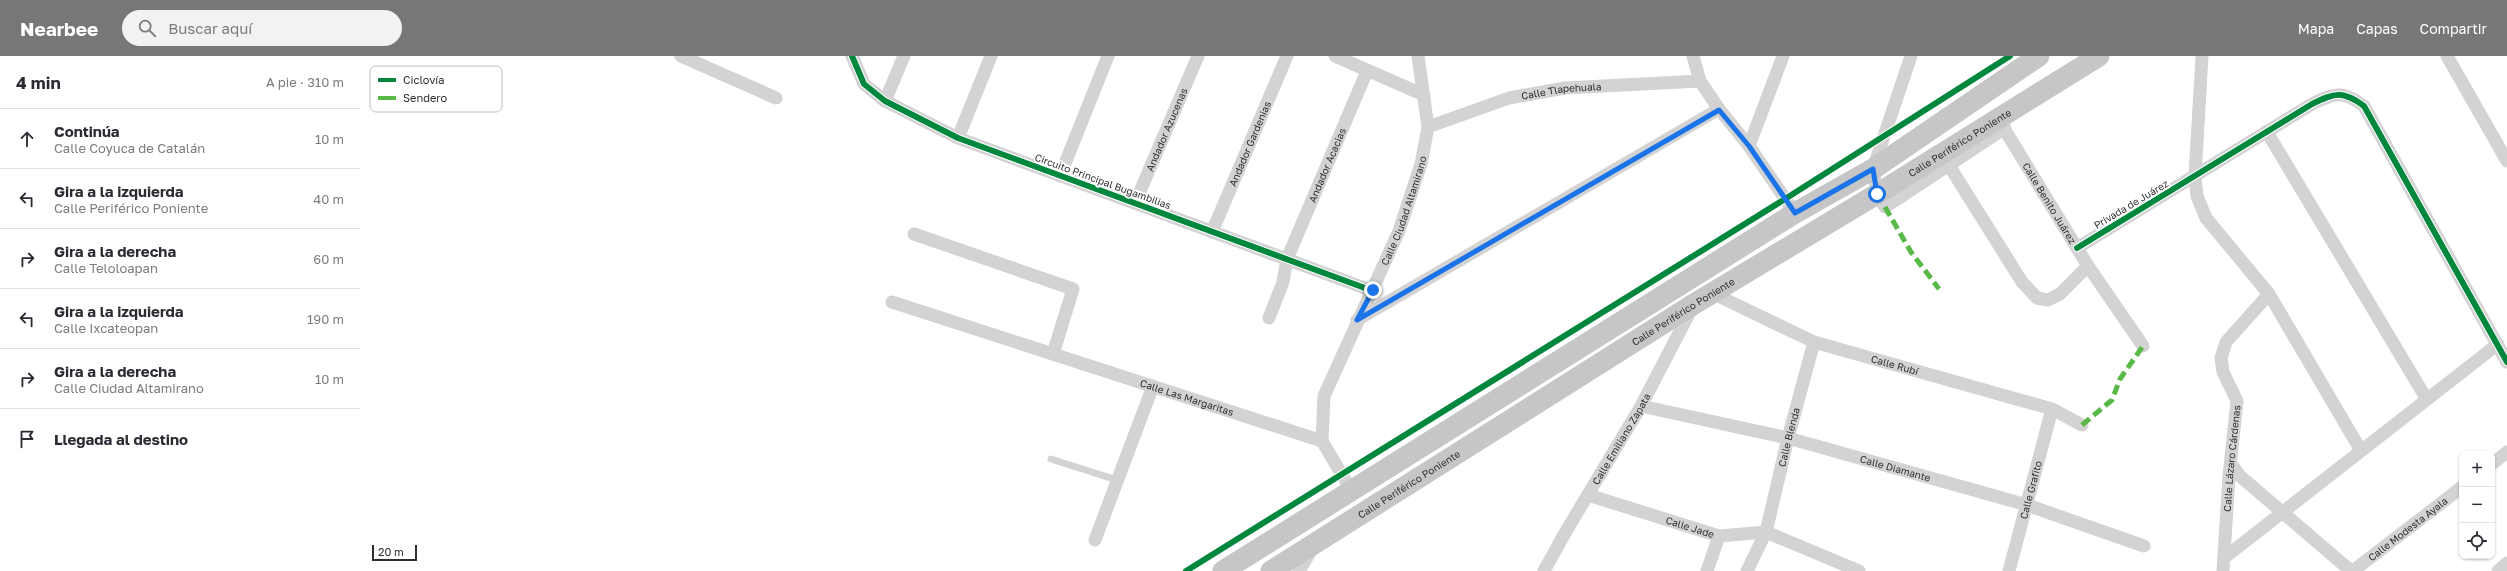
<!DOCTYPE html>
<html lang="es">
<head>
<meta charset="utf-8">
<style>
	body { margin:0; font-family:"Golos Text",sans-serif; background:#f2f2f3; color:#2b2b33 }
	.controls { position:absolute; right:12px; bottom:12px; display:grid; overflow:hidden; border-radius:8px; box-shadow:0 1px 3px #0004 }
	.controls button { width:36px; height:36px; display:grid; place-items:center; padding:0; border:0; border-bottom:1px solid #e1e1e2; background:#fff; color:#2b2b33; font:20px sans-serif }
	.scale { position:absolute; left:12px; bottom:10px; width:45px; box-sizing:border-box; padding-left:4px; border:2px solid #2e2e2e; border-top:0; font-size:11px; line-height:14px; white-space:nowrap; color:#2e2e2e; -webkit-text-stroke:3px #fff; paint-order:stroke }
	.stop { position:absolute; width:12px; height:12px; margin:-9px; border:3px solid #1a73e8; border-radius:50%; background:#fff }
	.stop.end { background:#1a73e8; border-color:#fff; box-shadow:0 1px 4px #0008 }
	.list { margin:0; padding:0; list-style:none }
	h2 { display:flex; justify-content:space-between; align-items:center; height:52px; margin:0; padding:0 16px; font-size:17px }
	h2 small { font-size:13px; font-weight:400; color:#7c7c81 }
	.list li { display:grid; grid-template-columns:26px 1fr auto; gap:12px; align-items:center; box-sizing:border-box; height:60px; padding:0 16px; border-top:1px solid #e1e1e2 }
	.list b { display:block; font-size:15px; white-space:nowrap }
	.list p { margin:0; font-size:13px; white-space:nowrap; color:#7c7c81 }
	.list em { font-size:13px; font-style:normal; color:#7c7c81 }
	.icon { flex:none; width:22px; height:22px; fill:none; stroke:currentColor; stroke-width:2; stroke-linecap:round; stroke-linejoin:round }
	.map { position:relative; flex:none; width:2147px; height:515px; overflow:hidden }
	header { display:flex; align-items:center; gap:24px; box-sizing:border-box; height:56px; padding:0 20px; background:#777; color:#fff }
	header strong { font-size:19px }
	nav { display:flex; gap:22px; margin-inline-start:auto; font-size:14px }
	.search { width:280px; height:36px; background:#f2f2f3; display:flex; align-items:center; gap:10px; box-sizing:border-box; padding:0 14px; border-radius:22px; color:#7c7c81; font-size:15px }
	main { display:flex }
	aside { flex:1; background:#fff }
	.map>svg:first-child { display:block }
</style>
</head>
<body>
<header>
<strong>Nearbee</strong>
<div class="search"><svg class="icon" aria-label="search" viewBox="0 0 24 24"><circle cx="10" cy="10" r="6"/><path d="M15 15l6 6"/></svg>Buscar aquí</div>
<nav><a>Mapa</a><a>Capas</a><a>Compartir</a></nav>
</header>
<main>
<aside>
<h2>4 min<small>A pie · 310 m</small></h2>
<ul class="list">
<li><svg class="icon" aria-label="ahead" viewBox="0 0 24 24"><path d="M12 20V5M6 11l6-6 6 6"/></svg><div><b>Continúa</b><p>Calle Coyuca de Catalán</p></div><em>10 m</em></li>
<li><svg class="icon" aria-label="left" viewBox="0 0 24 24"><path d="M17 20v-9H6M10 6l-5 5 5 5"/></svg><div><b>Gira a la izquierda</b><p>Calle Periférico Poniente</p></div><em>40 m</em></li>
<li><svg class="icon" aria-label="right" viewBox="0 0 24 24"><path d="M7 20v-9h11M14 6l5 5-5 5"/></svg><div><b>Gira a la derecha</b><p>Calle Teloloapan</p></div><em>60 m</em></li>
<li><svg class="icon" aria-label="left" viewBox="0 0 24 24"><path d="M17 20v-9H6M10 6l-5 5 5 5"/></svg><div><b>Gira a la izquierda</b><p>Calle Ixcateopan</p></div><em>190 m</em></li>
<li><svg class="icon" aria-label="right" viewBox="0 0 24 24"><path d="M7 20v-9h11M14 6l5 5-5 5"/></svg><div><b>Gira a la derecha</b><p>Calle Ciudad Altamirano</p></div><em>10 m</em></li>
<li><svg class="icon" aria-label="arrive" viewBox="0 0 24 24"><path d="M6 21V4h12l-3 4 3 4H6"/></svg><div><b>Llegada al destino</b></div></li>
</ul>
</aside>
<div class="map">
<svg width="2147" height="515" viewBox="0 0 2147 515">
	<rect width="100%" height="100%" fill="#fff"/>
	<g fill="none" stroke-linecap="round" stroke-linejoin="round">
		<path stroke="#d3d3d3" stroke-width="7" d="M691,403L757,424"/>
		<g stroke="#d3d3d3" stroke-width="13">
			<path d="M321,0L416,42"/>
			<path d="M492,0L504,28L525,45L598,82L1013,235"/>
			<path d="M975,0L1064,39"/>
			<path d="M1333,0L1340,25L1359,53L1389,90L1435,157"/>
			<path d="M1551,0L1513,113L1517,138L1525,151L1645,72"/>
			<path d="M1842,0L1835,120L1837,140L1846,162L1909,238L2000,393"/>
			<path d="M2087,0L2147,105"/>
			<path d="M525,45L544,0"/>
			<path id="s1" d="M1640,66L1728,210L1783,290"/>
			<path id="s2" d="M1068,71L1149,42L1205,32L1340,25"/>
			<path d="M1907,76L2066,342"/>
			<path d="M598,82L631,0"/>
			<path d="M1389,90L1423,0"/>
			<path d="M1585,103L1662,226L1677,242L1688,244L1700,238L1728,210"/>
			<path d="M700,120L748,0"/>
			<path id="s3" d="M775,147L838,0"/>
			<path id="s4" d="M852,176L927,0"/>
			<path d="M554,178L713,233L693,298"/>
			<path d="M1717,192L1952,48C1975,37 1982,34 2004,50L2147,306"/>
			<path id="s5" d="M1352,237L1454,286L1692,353L1722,369"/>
			<path id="s6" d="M532,246L962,385"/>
			<path id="s7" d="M909,262L923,226L927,203L1007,15"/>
			<path d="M997,264L1359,53"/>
			<path id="s8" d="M1281,350L1428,382L1667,449L1784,490"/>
			<path d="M2132,408L2147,396"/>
			<path d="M1872,409L1880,420L1991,515"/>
			<path id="s9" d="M991,434L962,385L964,340L1039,175L1061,108L1068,71L1058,0"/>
			<path id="s10" d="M1228,439L1359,480L1406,476L1499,515"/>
			<path d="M735,484L793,330"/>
			<path d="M1864,502L2138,288"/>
			<path d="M939,515L952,493"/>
			<path id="s11" d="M1184,515L1205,477L1281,350L1332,252"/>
			<path d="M1347,515L1359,480"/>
			<path id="s12" d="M1387,515L1406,476L1428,382L1454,286"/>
			<path id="s13" d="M1649,515L1692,353"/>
			<path id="s14" d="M1863,515L1869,420L1877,345L1863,316L1861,302L1866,286L1909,238"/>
			<path id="s15" d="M1993,515L2102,431"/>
			<path d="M2138,515L2147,507"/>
		</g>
		<g stroke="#c6c6c6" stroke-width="21">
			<path d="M863,515L1435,157L1513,113L1679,0"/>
			<path id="s16" d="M911,515L1334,248L1517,138L1739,0"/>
		</g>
		<g stroke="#58b947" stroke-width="5" stroke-dasharray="10 5" stroke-linecap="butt">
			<path d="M1525,151L1551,196L1579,233"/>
			<path d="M1722,369L1752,344L1760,323L1783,290"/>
		</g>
		<g stroke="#fff" stroke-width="8">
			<g id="cycleway">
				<path d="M492,0L504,28L525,45L598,82L1013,235"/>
				<path d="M1717,192L1952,48C1975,37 1982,34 2004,50L2147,306"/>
				<path d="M826,515L1425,143L1650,0"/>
			</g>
		</g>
		<use href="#cycleway" stroke="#00873e" stroke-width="6"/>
	</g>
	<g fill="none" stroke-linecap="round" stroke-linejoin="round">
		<path stroke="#1a73e8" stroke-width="5" d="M1013,234L997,264L1359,54L1389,90L1435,157L1513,113L1517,138"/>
	</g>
	<g text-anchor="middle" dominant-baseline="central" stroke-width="4" stroke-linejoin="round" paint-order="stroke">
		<g font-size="10" fill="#2e2e2e" stroke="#fff">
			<text stroke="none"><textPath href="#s2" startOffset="139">Calle Tlapehuala</textPath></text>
			<text stroke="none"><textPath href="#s3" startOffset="80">Andador Azucenas</textPath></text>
			<text stroke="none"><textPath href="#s16" startOffset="811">Calle Periférico Poniente</textPath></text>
			<text stroke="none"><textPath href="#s4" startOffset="96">Andador Gardenias</textPath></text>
			<text stroke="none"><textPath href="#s7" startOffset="164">Andador Acacias</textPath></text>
			<text transform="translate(743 125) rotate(20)">Circuito Principal Bugambilias</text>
			<text stroke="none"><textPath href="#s1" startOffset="95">Calle Benito Juárez</textPath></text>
			<text transform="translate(1771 148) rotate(-31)">Privada de Juárez</text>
			<text stroke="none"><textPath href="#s9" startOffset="304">Calle Ciudad Altamirano</textPath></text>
			<text stroke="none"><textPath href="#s16" startOffset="487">Calle Periférico Poniente</textPath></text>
			<text stroke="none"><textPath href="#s5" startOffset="197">Calle Rubí</textPath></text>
			<text stroke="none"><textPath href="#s6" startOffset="310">Calle Las Margaritas</textPath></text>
			<text stroke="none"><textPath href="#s12" startOffset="141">Calle Blenda</textPath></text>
			<text stroke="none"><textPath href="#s11" startOffset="153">Calle Emiliano Zapata</textPath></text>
			<text stroke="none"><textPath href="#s14" startOffset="113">Calle Lázaro Cárdenas</textPath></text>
			<text stroke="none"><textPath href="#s8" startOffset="262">Calle Diamante</textPath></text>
			<text stroke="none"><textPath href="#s16" startOffset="163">Calle Periférico Poniente</textPath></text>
			<text stroke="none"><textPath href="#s13" startOffset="84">Calle Grafito</textPath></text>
			<text stroke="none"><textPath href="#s10" startOffset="107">Calle Jade</textPath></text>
			<text stroke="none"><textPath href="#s15" startOffset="69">Calle Modesta Ayala</textPath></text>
		</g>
	</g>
	<rect x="10" y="10" width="132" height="46" rx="6" fill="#fff" stroke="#c0c0c0" stroke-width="1"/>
	<rect x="18" y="22" width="18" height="4" fill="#00873e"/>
	<rect x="18" y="40" width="18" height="4" fill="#58b947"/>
	<g font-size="11" fill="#2e2e2e">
		<text x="43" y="28">Ciclovía</text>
		<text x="43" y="46">Sendero</text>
	</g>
</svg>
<div class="controls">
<button>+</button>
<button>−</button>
<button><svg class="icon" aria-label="locate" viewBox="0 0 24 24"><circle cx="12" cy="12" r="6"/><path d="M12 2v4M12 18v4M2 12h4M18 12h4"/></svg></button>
</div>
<div class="scale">20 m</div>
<div class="stop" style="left:1517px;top:138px"></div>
<div class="stop end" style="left:1013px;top:234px"></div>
</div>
</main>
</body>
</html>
